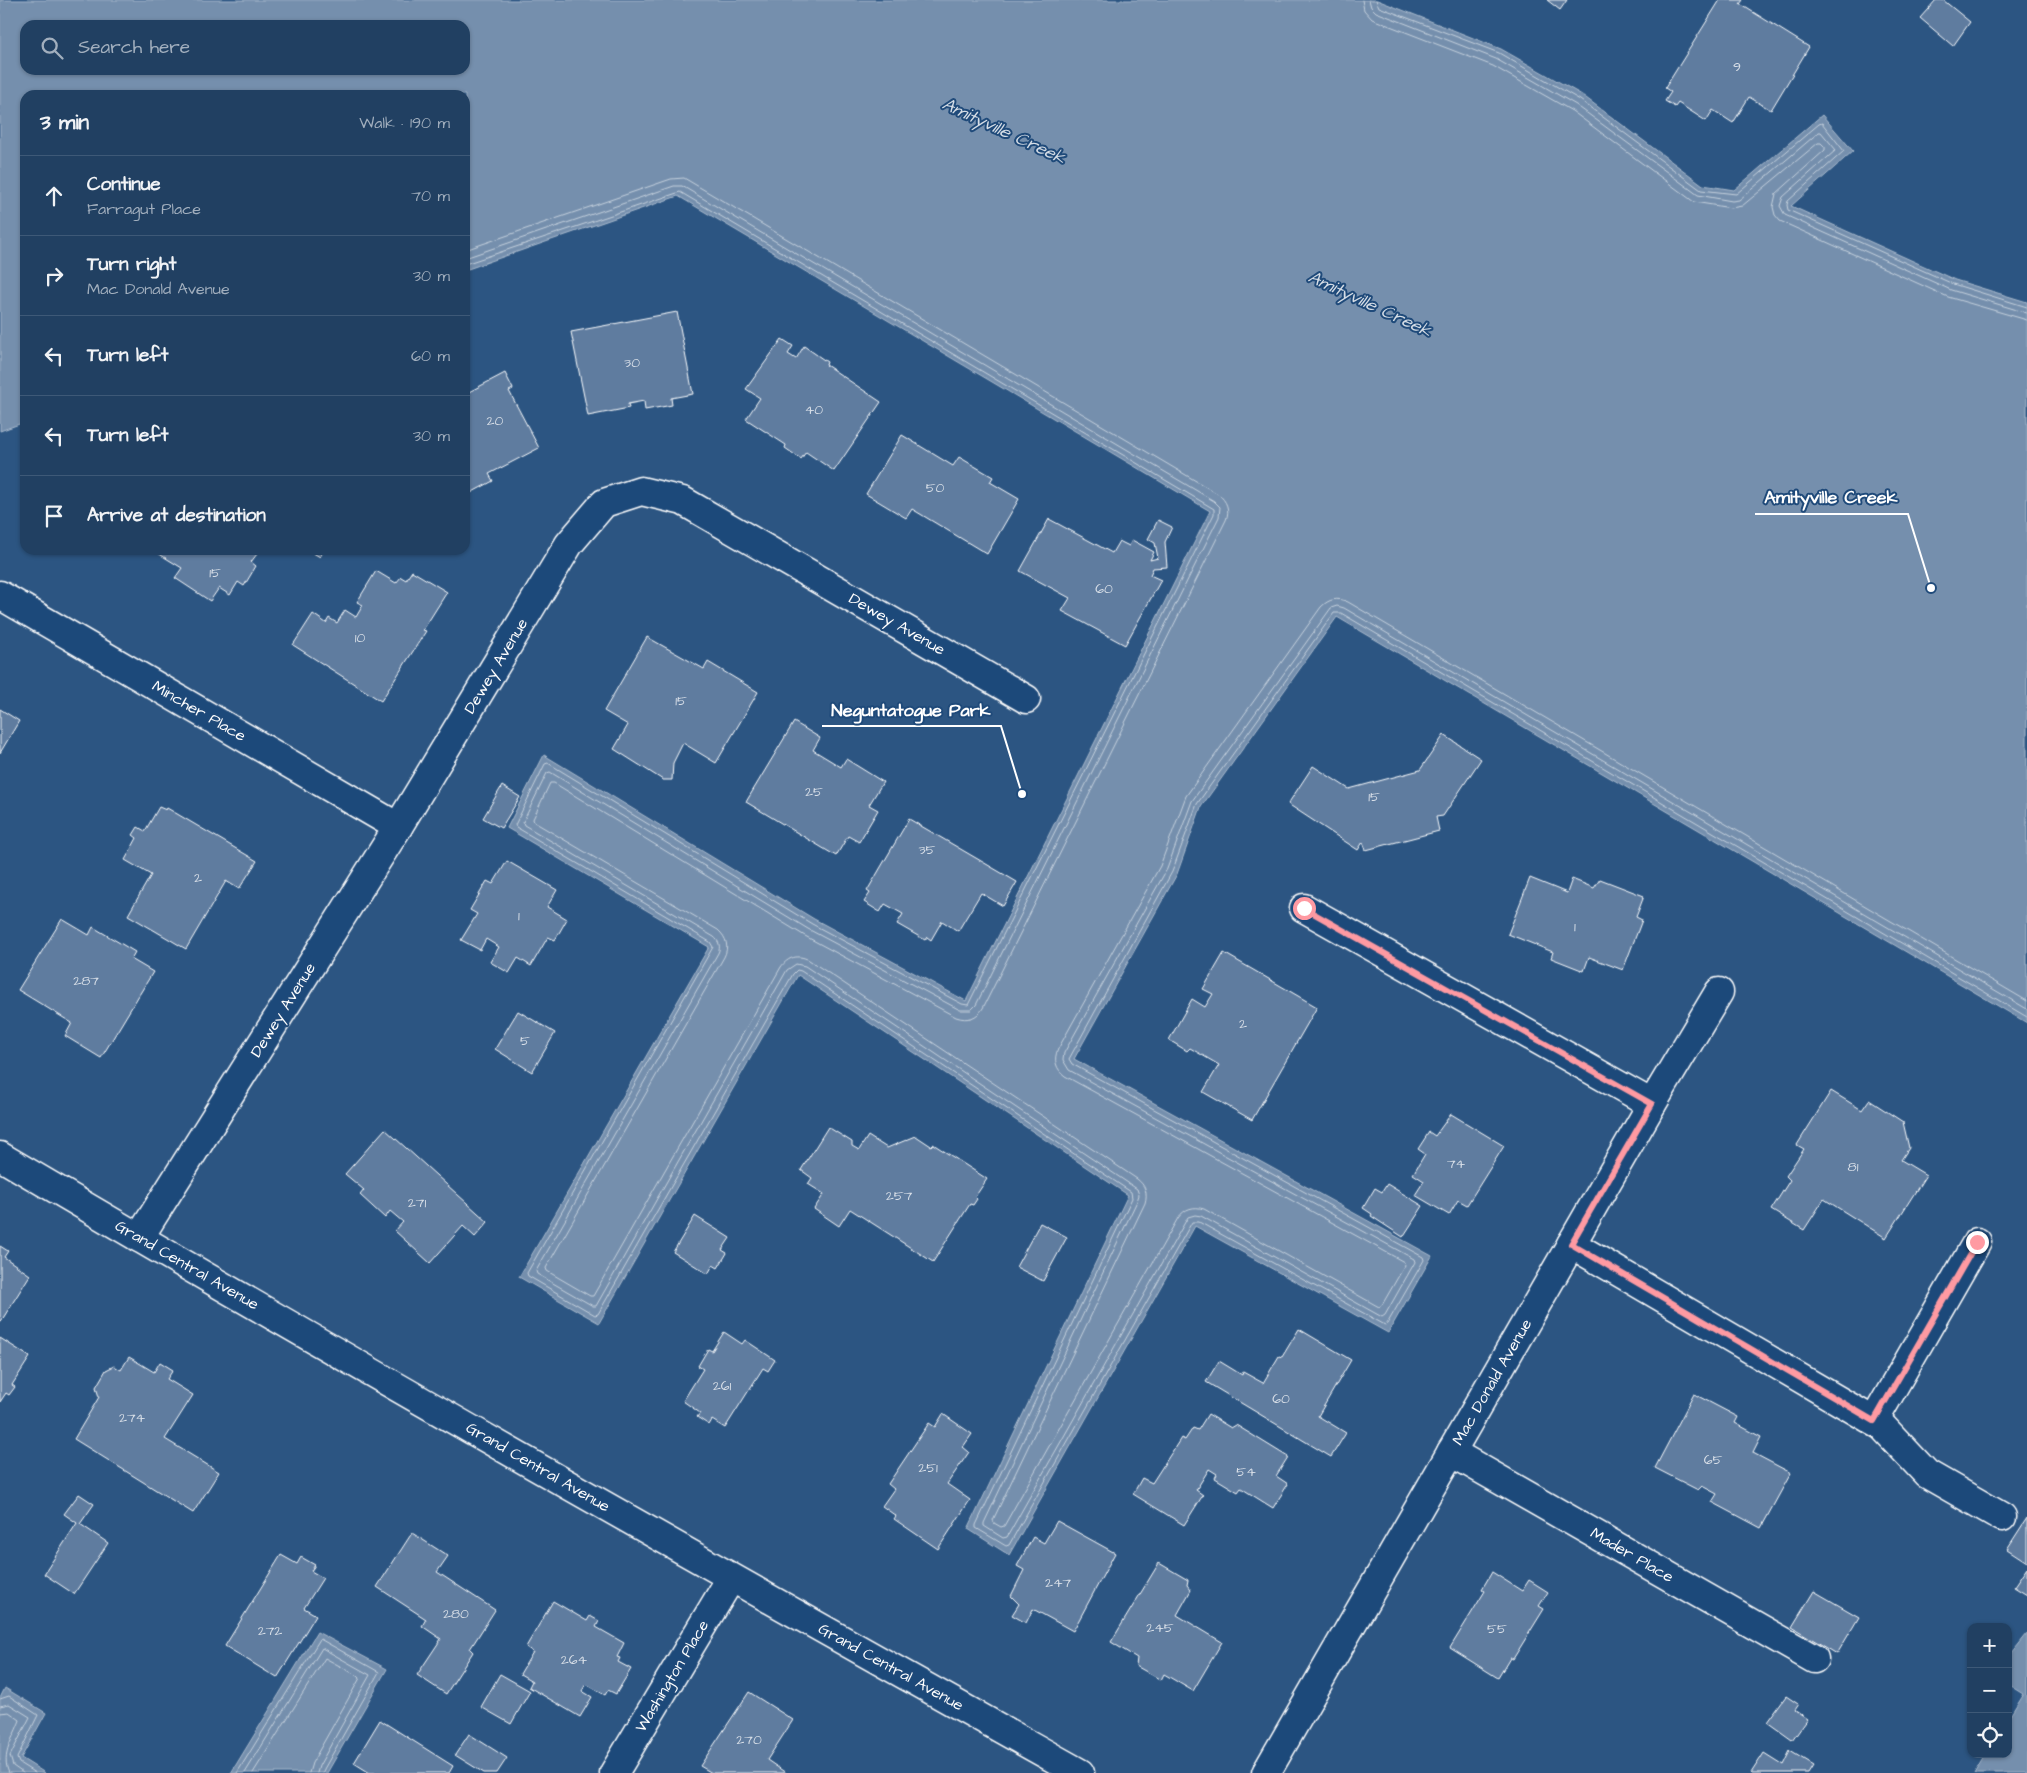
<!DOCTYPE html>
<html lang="en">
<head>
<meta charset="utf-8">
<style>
	body { margin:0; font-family:"Architects Daughter",sans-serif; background:#294768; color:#f1f3f6 }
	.controls { position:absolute; right:15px; bottom:15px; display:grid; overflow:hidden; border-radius:10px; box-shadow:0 1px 4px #0004 }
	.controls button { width:45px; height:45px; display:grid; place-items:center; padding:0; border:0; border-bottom:1px solid #3e5977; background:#214062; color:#f1f3f6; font:25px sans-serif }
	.stop { position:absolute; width:15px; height:15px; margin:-11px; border:4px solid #ff9aa2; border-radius:50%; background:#fff }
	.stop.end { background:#ff9aa2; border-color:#fff; box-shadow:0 1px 5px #0008 }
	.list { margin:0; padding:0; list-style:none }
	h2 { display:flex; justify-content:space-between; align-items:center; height:65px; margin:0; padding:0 20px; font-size:21px }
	h2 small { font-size:16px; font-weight:400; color:#a2afbe }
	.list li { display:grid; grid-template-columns:32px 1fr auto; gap:15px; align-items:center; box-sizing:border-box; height:80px; padding:0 20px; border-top:1px solid #3e5977 }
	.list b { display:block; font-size:19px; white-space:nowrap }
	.list p { margin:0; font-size:16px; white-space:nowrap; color:#a2afbe }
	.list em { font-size:16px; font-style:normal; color:#a2afbe }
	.icon { flex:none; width:28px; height:28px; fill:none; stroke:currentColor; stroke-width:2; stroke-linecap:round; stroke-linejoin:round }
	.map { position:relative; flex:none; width:2027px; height:1773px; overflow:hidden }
	.search { position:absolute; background:#214062; box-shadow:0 1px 4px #0004; left:20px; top:20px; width:450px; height:55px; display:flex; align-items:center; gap:12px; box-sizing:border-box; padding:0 18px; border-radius:15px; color:#a2afbe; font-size:19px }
	.panel { position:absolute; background:#214062; box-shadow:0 1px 4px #0004; left:20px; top:90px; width:450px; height:465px; border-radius:15px }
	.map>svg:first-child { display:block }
</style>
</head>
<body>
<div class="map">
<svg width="2027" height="1773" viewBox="0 0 2027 1773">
	<rect width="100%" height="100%" fill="#2c5582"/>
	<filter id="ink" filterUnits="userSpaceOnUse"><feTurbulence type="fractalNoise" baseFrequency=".02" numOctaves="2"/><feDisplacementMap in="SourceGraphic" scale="10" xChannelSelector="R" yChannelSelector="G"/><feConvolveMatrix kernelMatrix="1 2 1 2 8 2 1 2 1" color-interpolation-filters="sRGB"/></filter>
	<g filter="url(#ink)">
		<g fill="#748fad" stroke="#acbcce" fill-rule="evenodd">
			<path d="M0,0H1377L1501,49L1582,95L1703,185L1734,190L1822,115L1853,151L1791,206L1955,280L2027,302V1023L1337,617L1201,807L1177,874L1074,1059L1432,1256L1388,1333L1195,1226L1009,1555L968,1529L1128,1195L798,975L599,1323L519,1277L709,947L507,828L544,755L814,919L966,1001L1210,511L678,196L465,270V95H25V422L0,431ZM25,25H465V70H25Z"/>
			<path d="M317,1632L387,1669L327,1773H231Z"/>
			<path d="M2027,1634V1773H1975L1986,1754H2008V1720L2024,1694L2008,1684V1658Z"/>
			<path d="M5,1688L46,1713L21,1758L45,1773H0V1698Z"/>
		</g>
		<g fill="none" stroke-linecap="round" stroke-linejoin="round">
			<g stroke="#c7d2de" stroke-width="1">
				<path d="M1362,0L1364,10L1372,19L1493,66L1572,111L1694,202L1731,208L1742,206L1818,143H1821L1825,147V150L1776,194L1773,207L1775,215L1780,221L1948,297L2027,320"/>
				<path d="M1369,0L1371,7L1376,12L1496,59L1576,105L1698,195L1732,201L1739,200L1819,132H1821L1836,150L1783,197L1780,206L1785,215L1951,290L2027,313"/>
				<path d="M1376,0L1379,7L1499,53L1580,100L1701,190L1736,194L1819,124L1822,123L1844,151L1788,201L1787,205L1788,210L1953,284L2027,307"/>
				<path d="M465,250L671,179L684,178L1218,494C1227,501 1230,510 1226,520L983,1008C977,1018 968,1021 956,1017L805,936L554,783H550L533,819L534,822L718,930C727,938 729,947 724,957L546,1268L547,1271L590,1296H593L781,967C788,957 798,954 809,960L1137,1179C1145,1185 1148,1193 1145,1203L993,1520L994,1523L1001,1527L1004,1526L1178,1218C1185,1208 1194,1206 1204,1209L1379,1307L1382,1305L1405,1265L1404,1262L1065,1076C1056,1069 1053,1060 1058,1049L1160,866L1186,796L1321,607C1329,599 1337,597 1348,602L2027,1001"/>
				<path d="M465,258L674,186H682L1214,501L1220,507L1219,517L976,1005L971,1010H960L808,929L550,772L547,773L523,822L524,825L714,937C719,941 721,947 718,953L536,1271L537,1274L593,1306H596L787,970L796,964L805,966L1137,1189L1139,1195L1137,1201L984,1523V1526L1003,1538L1007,1537L1188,1217L1195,1215L1201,1216L1382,1317L1385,1315L1415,1262L1414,1259L1069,1070L1063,1060L1064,1053L1167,869L1192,801L1331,608L1337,606L1344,608L2027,1009"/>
				<path d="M465,264L680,192L1214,509V514L968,1005L962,1004L812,924L548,763L545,764L515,825L516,827L710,942L713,947L527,1273L528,1276L595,1315L598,1314L793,974L797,970L801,971L1131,1192L1132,1198L976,1525V1528L1006,1546L1009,1545L1192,1222H1199L1385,1325L1387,1324L1424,1260L1423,1257L1072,1064L1069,1059L1172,872L1197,804L1334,613H1341L2027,1017"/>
				<path d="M0,1699L9,1696L38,1715L17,1758L19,1763L35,1773"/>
				<path d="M0,1706L9,1704L30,1717L10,1756L13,1766L23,1773"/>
				<path d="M0,1713L9,1712L20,1720C14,1737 0,1755 9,1773"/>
				<path d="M237,1773L320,1639L379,1672L324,1769L323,1773"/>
				<path d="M245,1773L322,1648L370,1675L319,1766L317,1773"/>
				<path d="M253,1773L325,1658L358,1676L360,1678L312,1763L309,1773"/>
			</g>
		</g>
		<g fill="#5e7c9f" stroke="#fff">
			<path d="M1547,0H1567L1560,10Z"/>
			<path d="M1720,0H1743L1740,4L1809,47L1771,110L1749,97L1733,123L1713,110L1706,121L1678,103L1675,107L1665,101L1671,92L1665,88Z"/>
			<path d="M1936,0H1943L1970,22L1953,46L1920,18Z"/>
			<path d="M677,312L693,394L671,398L672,405L645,410L644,401L628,404L629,408L588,416L571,332Z"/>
			<path d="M782,339L793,346L788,354L796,359L804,346L827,362L826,365L881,402L834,471L806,452L801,459L785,448L786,445L746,419L760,398L746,389Z"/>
			<path d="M505,373L513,389L509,391L539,448L489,474L493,481L465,496V394Z"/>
			<path d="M902,435L953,466L959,457L993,477L990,482L1019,499L987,554L912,509L906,518L866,494Z"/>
			<path d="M1049,519L1112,553L1119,541L1129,546L1132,540L1154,552L1150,560L1158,558L1155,543L1148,539L1158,520L1172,527L1165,542L1167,567L1153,568L1150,575L1161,580L1125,645L1062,611L1070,598L1020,571Z"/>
			<path d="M157,550H251L257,554L251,562L256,566L244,586L238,582L230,595L219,588L210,601L175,578L182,568L156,552Z"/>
			<path d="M308,550H324L320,557Z"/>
			<path d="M376,571L396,583L401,577L406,580L412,571L447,592L423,630L426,631L381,701L293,645L313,614L326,623L329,618L337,623L345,610L356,617L363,605L357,602Z"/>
			<path d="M647,637L704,669L708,662L758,692L716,763L683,743L673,763L672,780H663L614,749L628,725L604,711Z"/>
			<path d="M0,709L19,721L0,753Z"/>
			<path d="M794,722L820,738L813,750L841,767L846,759L883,782L869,805L878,810L859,842L848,836L836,856L746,802Z"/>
			<path d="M1444,735L1481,759L1443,816L1436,817L1439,831L1366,850L1363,842L1358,850L1288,804L1313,766L1349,789L1420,770Z"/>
			<path d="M502,786L520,797L501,828L483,818Z"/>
			<path d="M159,807L166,810L167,808L257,861L239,889L226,881L186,949L128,915L151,875L125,860L137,838L133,835L138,827L145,831Z"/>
			<path d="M909,819L1017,882L1003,906L981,893L958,931L942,921L931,940L927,937L925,940L897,924L903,914L885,904L880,912L864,902L870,893L867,891Z"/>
			<path d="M507,861L557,890L547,907L567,919L555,940L548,937L531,966L518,958L509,973L490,962L499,947L486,939L480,950L461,940L477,914L470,910L487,881L493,884Z"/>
			<path d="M1530,878L1567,893L1572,879L1594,888L1600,879L1644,896L1636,917L1642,920L1623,970L1589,957L1584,971L1551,958L1553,952L1508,934Z"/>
			<path d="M62,919L89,935L93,927L135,952L131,959L153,972L101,1058L65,1036L72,1023L18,990Z"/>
			<path d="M1224,953L1317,1007L1252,1120L1203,1092L1219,1065L1190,1048L1187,1051L1169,1040L1192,999L1205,1007L1213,994L1203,989Z"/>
			<path d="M518,1011L555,1033L532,1072L495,1049Z"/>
			<path d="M1831,1091L1862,1110L1869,1100L1903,1122L1909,1148L1901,1160L1926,1175L1886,1238L1824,1199L1804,1230L1771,1210L1790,1180L1786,1176L1804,1149L1797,1145Z"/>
			<path d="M1451,1114L1504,1146L1467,1205L1458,1200L1449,1215L1415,1195L1424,1181L1413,1174L1425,1154L1418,1149L1429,1132L1435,1136Z"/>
			<path d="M828,1127L852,1142V1146L859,1150L868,1136L887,1148L916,1136L931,1146L933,1144L987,1179L975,1197L977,1199L973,1205L970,1204L933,1262L850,1209L839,1226L814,1209L824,1194L808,1184L812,1178L801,1170Z"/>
			<path d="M385,1129L488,1222L475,1237L463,1226L430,1263L395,1231L403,1222L390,1211L385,1218L360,1195L364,1190L345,1174Z"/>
			<path d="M1387,1184L1423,1206L1403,1237L1371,1216L1372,1214L1363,1208L1375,1188L1382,1192Z"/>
			<path d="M695,1216L730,1238L722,1250L727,1253L718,1268L713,1265L708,1274L673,1252Z"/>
			<path d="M1040,1223L1067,1237L1043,1281L1016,1267Z"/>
			<path d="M0,1246L8,1251L4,1257L30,1275L0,1323Z"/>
			<path d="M1299,1329L1351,1360L1318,1416L1346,1433L1331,1457L1206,1382L1219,1361L1242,1375L1243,1372L1263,1383L1279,1356L1282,1357Z"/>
			<path d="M724,1332L742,1344L745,1340L775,1360L768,1371L763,1368L725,1428L712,1420L709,1425L697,1417L700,1413L683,1401L703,1369L698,1366L708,1349L712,1351Z"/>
			<path d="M0,1338L30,1357L12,1385L15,1387L9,1395L6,1393L0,1402Z"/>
			<path d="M129,1357L154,1372L160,1362L173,1370L167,1379L193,1395L165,1439L219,1472L193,1513L74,1439L99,1397L96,1387L106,1370L114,1366L121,1370Z"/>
			<path d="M1694,1394L1738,1417L1735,1423L1761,1437L1753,1453L1791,1473L1761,1528L1712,1502L1717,1494L1702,1486L1698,1490L1655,1468Z"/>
			<path d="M943,1414L972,1434L963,1447L969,1452L947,1484L970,1500L938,1549L894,1519L896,1516L882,1506L894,1489L888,1484L929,1423L935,1427Z"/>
			<path d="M1208,1414L1231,1428L1236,1425L1288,1457L1276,1476L1288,1484L1273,1508L1241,1488L1238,1492L1215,1478L1217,1474L1209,1469L1196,1490L1203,1495L1184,1525L1133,1494L1142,1478L1152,1483L1181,1438L1185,1440L1193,1428L1198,1430Z"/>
			<path d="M79,1494L94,1504L80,1524L108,1543L74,1594L44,1574L77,1523L64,1514Z"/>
			<path d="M2027,1518V1562L2007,1549Z"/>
			<path d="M1057,1521L1115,1553L1073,1631L1033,1609L1026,1623L1012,1615L1019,1604L1011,1596L1024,1570L1017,1566L1033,1537L1044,1543Z"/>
			<path d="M412,1533L448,1556L437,1572L495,1610L470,1649L473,1652L446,1694L417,1675L441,1639L422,1626L426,1619L377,1587Z"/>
			<path d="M281,1555L297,1564L301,1557L315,1565L311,1571L323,1578L304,1608L316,1615L277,1678L225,1646Z"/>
			<path d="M1159,1563L1188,1580L1187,1585L1191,1590L1177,1615L1222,1642L1193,1691L1164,1674L1161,1680L1136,1666L1137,1658L1111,1642Z"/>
			<path d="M2027,1568V1595L2014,1587Z"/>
			<path d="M1492,1572L1522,1591L1529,1580L1548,1592L1539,1606L1544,1609L1513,1659L1510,1658L1498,1678L1450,1648L1485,1591L1482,1589Z"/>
			<path d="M1814,1591L1859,1617L1837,1654L1792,1627Z"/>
			<path d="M553,1601L587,1621L590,1616L599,1621L596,1627L624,1643L617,1657L620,1658L618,1662L631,1669L616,1694L608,1690L605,1695L586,1684L582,1691L592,1697L580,1717L529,1687L532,1681L520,1674L533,1652L526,1647Z"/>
			<path d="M500,1674L530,1691L511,1724L481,1707Z"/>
			<path d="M749,1692L793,1720L767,1760L786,1773H712L700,1766Z"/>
			<path d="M1786,1696L1798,1704L1794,1710L1807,1719L1792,1740L1767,1722Z"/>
			<path d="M380,1720L453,1766L449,1773H370L354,1763Z"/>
			<path d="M469,1734L507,1758L497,1773H484L455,1755Z"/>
			<path d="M1790,1751L1813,1765L1808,1773H1751L1764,1753L1783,1765Z"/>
		</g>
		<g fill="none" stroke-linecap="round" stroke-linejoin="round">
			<g stroke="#fff" stroke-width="31">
				<g id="minor">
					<path d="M0,595L398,827"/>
					<path d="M1304,908L1652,1104"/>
					<path d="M0,1156C357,1367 718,1571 1080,1773"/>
					<path d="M139,1238L398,827L569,544L604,503L641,491L683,501L1026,699"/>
					<path d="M1571,1244L1882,1426L1927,1474L2002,1517"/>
					<path d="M1874,1421L1977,1242"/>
					<path d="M1451,1452L1814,1659"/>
					<path d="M614,1773L731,1578"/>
					<path d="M1266,1773L1652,1104L1719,992"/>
				</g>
			</g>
			<use href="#minor" stroke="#1f4a7a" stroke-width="28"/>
		</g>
	</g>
	<g fill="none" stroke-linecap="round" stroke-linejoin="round" filter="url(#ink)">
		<path stroke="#ff9aa2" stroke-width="6" d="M1304,908L1652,1104L1571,1244L1874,1421L1977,1242"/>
	</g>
	<g text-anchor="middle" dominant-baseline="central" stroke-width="4" stroke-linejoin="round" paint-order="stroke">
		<g font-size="14" fill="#d7dee7">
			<text x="1737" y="67">9</text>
			<text x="632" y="363">30</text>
			<text x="814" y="410">40</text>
			<text x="495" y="421">20</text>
			<text x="935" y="488">50</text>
			<text x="215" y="573">15</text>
			<text x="1104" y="589">60</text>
			<text x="360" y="638">10</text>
			<text x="681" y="701">15</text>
			<text x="814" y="792">25</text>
			<text x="1374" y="797">15</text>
			<text x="927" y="850">35</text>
			<text x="198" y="878">2</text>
			<text x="519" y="916">1</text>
			<text x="1575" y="927">1</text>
			<text x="86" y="981">287</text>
			<text x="1243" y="1024">2</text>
			<text x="525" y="1041">5</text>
			<text x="1456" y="1164">74</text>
			<text x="1853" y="1167">81</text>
			<text x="899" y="1196">257</text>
			<text x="417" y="1203">271</text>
			<text x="722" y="1386">261</text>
			<text x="1281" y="1399">60</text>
			<text x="132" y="1418">274</text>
			<text x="1713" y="1460">65</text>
			<text x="928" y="1468">251</text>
			<text x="1246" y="1472">54</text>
			<text x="1058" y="1583">247</text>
			<text x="456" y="1614">280</text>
			<text x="1160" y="1628">245</text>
			<text x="1497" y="1629">55</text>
			<text x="270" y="1631">272</text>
			<text x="574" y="1660">264</text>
			<text x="749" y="1740">270</text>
		</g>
		<g font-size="16" fill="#fff" stroke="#1f4a7a">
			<text transform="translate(897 624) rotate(30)">Dewey Avenue</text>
			<text transform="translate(496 666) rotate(-59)">Dewey Avenue</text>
			<text transform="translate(199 711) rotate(30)">Mincher Place</text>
			<text transform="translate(283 1010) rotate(-58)">Dewey Avenue</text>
			<text transform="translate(187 1265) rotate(30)">Grand Central Avenue</text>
			<text transform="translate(1492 1382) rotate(-60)">Mac Donald Avenue</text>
			<text transform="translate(538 1467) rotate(30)">Grand Central Avenue</text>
			<text transform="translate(1632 1555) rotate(30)">Mader Place</text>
			<text transform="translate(891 1667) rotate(29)">Grand Central Avenue</text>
			<text transform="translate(672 1676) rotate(-59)">Washington Place</text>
		</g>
		<g font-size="18" font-style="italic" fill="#d5dde6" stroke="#1f4a7a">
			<text transform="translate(1004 131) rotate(25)">Amityville Creek</text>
			<text transform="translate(1370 304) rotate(25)">Amityville Creek</text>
		</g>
	</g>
	<path fill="none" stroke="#fff" stroke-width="2" d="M1931 588L1908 514H1755M1022 794L1001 726H822"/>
	<g fill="#fff" stroke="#1f4a7a" stroke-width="2">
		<circle cx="1931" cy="588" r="5"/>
		<circle cx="1022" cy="794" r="5"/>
	</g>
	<g font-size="18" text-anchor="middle" font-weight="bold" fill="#fff" stroke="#1f4a7a" stroke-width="4" stroke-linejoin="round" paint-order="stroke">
		<text x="1831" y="503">Amityville Creek</text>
		<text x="911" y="716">Neguntatogue Park</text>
	</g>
</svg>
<div class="controls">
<button>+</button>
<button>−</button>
<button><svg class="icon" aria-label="locate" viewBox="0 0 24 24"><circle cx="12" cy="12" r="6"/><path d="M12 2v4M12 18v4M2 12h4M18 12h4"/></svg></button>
</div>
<div class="stop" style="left:1304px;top:908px"></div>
<div class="stop end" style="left:1977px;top:1242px"></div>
<div class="search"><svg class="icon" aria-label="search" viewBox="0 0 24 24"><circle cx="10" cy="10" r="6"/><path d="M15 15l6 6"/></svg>Search here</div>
<section class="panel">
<h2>3 min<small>Walk · 190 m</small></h2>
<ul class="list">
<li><svg class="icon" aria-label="ahead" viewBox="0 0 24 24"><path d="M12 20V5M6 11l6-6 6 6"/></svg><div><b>Continue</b><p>Farragut Place</p></div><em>70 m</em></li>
<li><svg class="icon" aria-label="right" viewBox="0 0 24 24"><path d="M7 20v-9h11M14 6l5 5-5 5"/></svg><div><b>Turn right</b><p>Mac Donald Avenue</p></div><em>30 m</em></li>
<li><svg class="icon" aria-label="left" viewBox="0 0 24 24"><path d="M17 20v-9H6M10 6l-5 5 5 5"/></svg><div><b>Turn left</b></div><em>60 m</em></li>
<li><svg class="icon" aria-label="left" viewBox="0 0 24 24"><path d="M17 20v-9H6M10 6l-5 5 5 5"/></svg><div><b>Turn left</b></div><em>30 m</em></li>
<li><svg class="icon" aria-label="arrive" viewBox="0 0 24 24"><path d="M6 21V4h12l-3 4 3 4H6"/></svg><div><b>Arrive at destination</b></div></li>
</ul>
</section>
</div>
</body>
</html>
